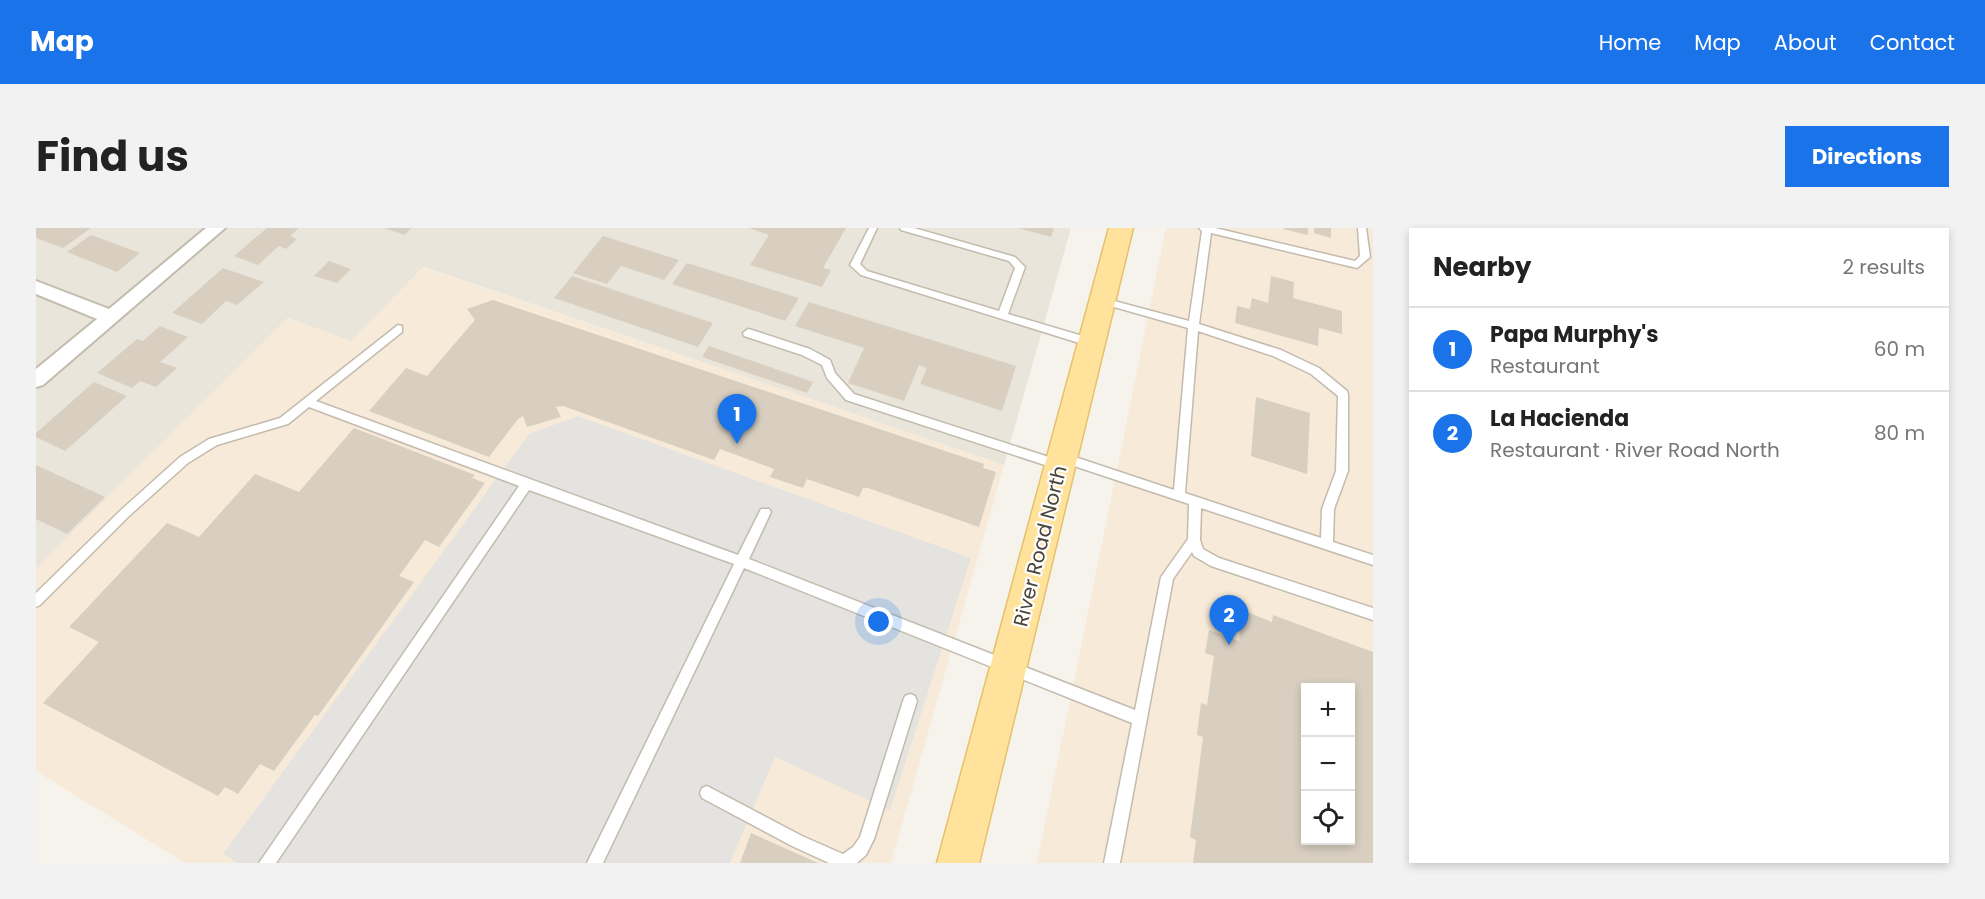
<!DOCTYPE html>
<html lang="en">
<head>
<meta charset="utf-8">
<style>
	body { margin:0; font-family:Poppins,sans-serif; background:#f2f2f2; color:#222 }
	.controls { position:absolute; right:18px; bottom:18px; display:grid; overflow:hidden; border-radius:0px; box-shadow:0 3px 9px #0003 }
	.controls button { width:54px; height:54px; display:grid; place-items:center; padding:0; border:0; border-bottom:2px solid #e0e0e0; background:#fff; color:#222; font:30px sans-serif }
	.you { position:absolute; left:843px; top:394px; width:21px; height:21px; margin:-15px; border:4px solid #fff; border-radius:50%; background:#1a73e8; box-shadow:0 0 0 9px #1a73e833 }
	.badge { display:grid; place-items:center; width:39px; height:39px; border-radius:50%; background:#1a73e8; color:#fff; font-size:20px; font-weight:700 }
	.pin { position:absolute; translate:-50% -50px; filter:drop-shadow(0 2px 3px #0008) }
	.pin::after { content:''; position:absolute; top:32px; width:21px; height:18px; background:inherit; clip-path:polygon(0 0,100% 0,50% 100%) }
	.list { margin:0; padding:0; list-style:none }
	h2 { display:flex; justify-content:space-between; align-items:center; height:78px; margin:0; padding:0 24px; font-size:26px }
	h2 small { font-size:20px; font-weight:400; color:#767676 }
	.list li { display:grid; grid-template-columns:39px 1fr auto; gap:18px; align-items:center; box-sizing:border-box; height:84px; padding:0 24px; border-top:2px solid #e0e0e0 }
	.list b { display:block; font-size:22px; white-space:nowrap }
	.list p { margin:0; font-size:20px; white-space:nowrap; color:#767676 }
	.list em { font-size:20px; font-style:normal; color:#767676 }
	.icon { flex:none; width:33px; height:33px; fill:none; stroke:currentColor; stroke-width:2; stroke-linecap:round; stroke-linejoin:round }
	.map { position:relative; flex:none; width:1337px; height:635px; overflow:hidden; border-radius:0px }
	header { display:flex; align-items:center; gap:36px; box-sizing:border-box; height:84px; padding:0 30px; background:#1a73e8; color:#fff }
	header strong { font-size:28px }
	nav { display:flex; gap:33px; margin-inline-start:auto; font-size:21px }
	.intro { display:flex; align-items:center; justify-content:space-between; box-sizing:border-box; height:144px; padding:0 36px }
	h1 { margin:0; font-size:42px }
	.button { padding:15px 27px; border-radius:0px; background:#1a73e8; color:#fff; font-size:21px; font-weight:700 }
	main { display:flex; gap:36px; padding:0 36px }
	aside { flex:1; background:#fff; border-radius:0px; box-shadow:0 3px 9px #0003 }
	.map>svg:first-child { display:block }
</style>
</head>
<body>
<header>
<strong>Map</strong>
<nav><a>Home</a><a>Map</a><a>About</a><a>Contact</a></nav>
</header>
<div class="intro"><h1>Find us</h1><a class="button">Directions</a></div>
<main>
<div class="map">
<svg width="1337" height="635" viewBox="0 0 1337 635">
	<rect width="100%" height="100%" fill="#f6f3ec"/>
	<path fill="#eae5da" d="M0,0H1035L968,237L388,39L315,113L252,90L0,341Z"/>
	<g fill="#f7ead8" fill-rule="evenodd">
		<path d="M1130,0H1337V635H1001ZM1270,460H1314V612H1270Z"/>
		<path d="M387,39L968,237L855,635H149L0,543V341L252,90L315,113Z"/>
	</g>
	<path fill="#e5e3e0" d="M542,188L935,330L854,582L739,529L694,635H202L187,626L493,206Z"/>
	<g fill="#d8cfc1" fill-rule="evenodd">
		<path d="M0,0H55L27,20L0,10Z"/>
		<path d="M231,0H263L254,8L261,11L250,21L243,18L222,37L198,28Z"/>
		<path d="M348,0H375L369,7Z"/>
		<path d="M713,0H810L787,40L795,42L786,59L714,37L733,7Z"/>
		<path d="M982,0H1018L1015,9Z"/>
		<path d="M1272,0V7L1247,1L1248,0Z"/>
		<path d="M1278,0H1295V10L1278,5Z"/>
		<path d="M55,7L104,25L81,44L31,24Z"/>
		<path d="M567,8L643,32L628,52L585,38L571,56L537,45Z"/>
		<path d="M293,33L315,41L301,55L278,48Z"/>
		<path d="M651,35L763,70L749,93L636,56Z"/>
		<path d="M187,40L228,54L201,77L190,73L166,96L136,85Z"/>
		<path d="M536,48L677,95L662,119L518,70Z"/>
		<path d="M1235,48L1258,54L1257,70L1306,83V106L1283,100L1282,118L1199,95L1201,78L1214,81L1216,70L1232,75Z"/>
		<path d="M457,72L948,236L947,240L960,244L943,299L832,260H827L823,269L771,251L767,260L734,249L738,241L684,221L678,232L527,178L520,179L525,189L491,199L487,188L482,191L453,229L333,183L370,140L391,148L439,92L431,81Z"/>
		<path d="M773,74L980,138L966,183L884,156L891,140L883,137L868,173L812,155L828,120L759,98Z"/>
		<path d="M124,98L152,109L124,134L141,140L120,159L104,153L96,160L61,145L101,111L107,113Z"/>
		<path d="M673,118L777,154L771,165L666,129Z"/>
		<path d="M58,154L91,168L29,223L0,209V205Z"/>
		<path d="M1220,169L1274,185L1271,246L1215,228Z"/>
		<path d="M318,200L439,247L436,250L449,255L403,319L389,312L363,348L378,354L282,488L279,487L238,543L224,536L202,566L189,559L182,568L7,475L63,414L33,399L131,295L163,309L219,246L263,264Z"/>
		<path d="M0,237L69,269L31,306L0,291Z"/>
		<path d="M1206,382L1236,394L1237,387L1337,424V635H1157L1160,612L1154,609L1167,509L1161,507L1165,475L1171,477L1178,428L1169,425L1173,402L1203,413ZM1270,460H1314V612H1270Z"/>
		<path d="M715,605L782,635H704Z"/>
	</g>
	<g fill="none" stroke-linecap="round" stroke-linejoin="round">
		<g stroke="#c2bbae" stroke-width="3">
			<g id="lane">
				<path d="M833,0H841L824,36L831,43L963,83L979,40L973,33L865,2L864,0H878L979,29L989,39L972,86L1060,112L1061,115L1056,119L825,47L814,37Z"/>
				<path d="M1163,0H1179L1319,33L1324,28L1322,0H1330L1334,29L1321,40L1175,5L1163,96L1245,122L1283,140L1311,163L1312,166V243L1298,281L1297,314L1337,327V337L1165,280L1164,312L1167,321L1183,330L1337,380V392L1175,338L1158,328L1156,324L1137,351L1084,635H1068L1096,495L708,340L567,635H551L698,336L493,262L240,635H223L483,258L273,179L252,196L181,217L152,235L93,288L4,377L0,379V365L85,282L144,229L173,211L244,190L362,97L366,98V104L280,173L702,327L725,281H733L735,284L713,331L1099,482L1125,349L1152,311L1153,276L1029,235L1028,240L1024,242L810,172L791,150L786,137L766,127L708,108L707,105L712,101L716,102L774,121L794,132L799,145L818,166L1022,232L1023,227L1027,225L1138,262L1152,100L1064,75L1062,73L1067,70L1153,93L1166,3ZM1162,103L1237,128L1275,146L1302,168L1300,243L1286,281L1285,310L1149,265Z"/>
				<path d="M874,466L879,468L881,473L838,611L830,627L821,635H793L756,618L666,570L664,565L666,560L671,558L766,608L807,626L817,619L824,609L867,473L869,468Z"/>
			</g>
		</g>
		<g stroke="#c2bbae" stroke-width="4">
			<path id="street" d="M170,0H189L7,157L0,159V141L61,91L0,66V53L73,81Z"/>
		</g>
		<g stroke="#e6c16a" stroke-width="3">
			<path id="primary" d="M1073,0H1097L943,635H901Z"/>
		</g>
		<use href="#lane" fill="#fff" fill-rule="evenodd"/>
		<use href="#street" fill="#fff" fill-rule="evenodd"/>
		<use href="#primary" fill="#ffe39c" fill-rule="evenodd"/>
	</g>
	<g text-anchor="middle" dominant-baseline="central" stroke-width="4.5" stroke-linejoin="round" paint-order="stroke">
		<g font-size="20" fill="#4b4439" stroke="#fff">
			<text transform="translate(1004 318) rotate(-76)">River Road North</text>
		</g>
	</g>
</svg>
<div class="controls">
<button>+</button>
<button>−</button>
<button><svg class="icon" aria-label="locate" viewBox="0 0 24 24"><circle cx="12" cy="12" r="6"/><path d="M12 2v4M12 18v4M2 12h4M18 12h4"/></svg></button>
</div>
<div class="you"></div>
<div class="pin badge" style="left:701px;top:216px">1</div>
<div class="pin badge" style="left:1193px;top:417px">2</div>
</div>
<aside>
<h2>Nearby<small>2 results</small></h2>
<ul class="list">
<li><span class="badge">1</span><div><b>Papa Murphy's</b><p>Restaurant</p></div><em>60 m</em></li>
<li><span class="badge">2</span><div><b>La Hacienda</b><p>Restaurant · River Road North</p></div><em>80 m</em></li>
</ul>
</aside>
</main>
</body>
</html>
